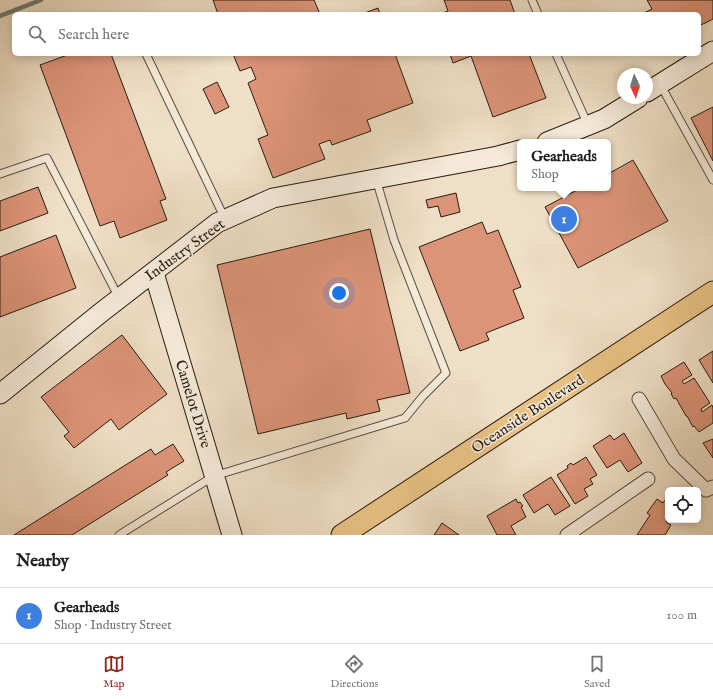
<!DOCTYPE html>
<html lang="en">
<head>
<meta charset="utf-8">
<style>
	body { margin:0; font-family:"IM FELL English",serif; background:#f2f2f2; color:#202124 }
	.controls { position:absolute; right:12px; bottom:12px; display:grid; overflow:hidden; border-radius:6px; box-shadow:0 2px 10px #0003 }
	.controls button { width:36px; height:36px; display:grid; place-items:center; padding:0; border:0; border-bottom:1px solid #e0e0e0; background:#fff; color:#202124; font:20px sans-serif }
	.compass { position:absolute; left:617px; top:68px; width:36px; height:36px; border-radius:50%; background:#fff; box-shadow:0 2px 10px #0003; rotate:176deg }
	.you { position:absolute; left:339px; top:293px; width:14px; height:14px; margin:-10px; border:3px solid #fff; border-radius:50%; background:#1a73e8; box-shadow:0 0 0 6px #1a73e833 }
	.badge { display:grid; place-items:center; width:26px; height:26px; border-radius:50%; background:#8f2418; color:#fff; font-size:13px; font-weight:700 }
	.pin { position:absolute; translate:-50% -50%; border:2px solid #fff; box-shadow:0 1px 4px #0006 }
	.popup { position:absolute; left:517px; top:139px; width:94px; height:52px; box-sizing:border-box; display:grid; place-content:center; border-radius:6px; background:#fff; filter:drop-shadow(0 1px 3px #0005); font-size:13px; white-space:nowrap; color:#757577 }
	.popup b { font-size:15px; color:#202124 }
	.popup::after { content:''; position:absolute; left:50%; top:100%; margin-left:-8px; border:8px solid transparent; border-top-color:#fff }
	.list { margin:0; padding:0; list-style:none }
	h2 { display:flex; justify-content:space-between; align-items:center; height:52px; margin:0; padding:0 16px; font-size:17px }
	h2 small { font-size:13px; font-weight:400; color:#757577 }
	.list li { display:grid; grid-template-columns:26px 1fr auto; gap:12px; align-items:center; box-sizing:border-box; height:56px; padding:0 16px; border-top:1px solid #e0e0e0 }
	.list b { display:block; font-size:15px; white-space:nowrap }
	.list p { margin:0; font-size:13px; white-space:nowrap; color:#757577 }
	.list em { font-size:13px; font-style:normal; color:#757577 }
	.icon { flex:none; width:22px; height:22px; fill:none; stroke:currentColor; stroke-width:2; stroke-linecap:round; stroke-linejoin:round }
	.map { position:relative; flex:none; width:713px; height:535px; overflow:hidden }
	.search { position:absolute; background:#fff; box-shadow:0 2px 10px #0003; left:12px; right:12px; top:12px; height:44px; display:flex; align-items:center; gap:10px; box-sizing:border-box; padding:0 14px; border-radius:6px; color:#757577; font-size:15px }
	.sheet { height:108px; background:#fff }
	nav { display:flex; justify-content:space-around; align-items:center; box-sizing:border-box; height:56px; border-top:1px solid #e0e0e0; background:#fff; font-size:11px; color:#757577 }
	nav a { display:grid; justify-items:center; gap:2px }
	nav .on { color:#8f2418 }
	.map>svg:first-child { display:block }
</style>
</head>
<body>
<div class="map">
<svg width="713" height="535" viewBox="0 0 713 535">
	<rect width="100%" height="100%" fill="#efdfc6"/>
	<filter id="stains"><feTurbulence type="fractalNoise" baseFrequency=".005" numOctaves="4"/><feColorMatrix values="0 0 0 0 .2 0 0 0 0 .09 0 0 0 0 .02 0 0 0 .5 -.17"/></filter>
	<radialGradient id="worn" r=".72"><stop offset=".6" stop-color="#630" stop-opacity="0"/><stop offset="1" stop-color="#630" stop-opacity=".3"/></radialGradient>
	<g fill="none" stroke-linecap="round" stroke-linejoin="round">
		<path stroke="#6c7c74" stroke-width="4.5" d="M0,16L41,0"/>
	</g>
	<g fill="#dc9478" stroke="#271d10">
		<path d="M213,0H314L320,14H218Z"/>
		<path d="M444,0H510L515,14H440L448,11Z"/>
		<path d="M647,0H713V19L699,26V14H642L652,9Z"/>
		<path d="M378,8L380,14H362Z"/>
		<path d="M70,54H111L166,199L160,201L167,220L120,238L114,221L100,226L40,65Z"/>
		<path d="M233,54H395L413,103L367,120L371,131L332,145L330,140L319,144L325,159L273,178L258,139L268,135L248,83L256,79L251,67L240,71Z"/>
		<path d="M450,54H529L546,98L493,117L471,56L453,63Z"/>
		<path d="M217,82L229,107L215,114L203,89Z"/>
		<path d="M713,107V161L691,118Z"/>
		<path d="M633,160L668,221L578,268L545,207L581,188H608V174Z"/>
		<path d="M38,187L48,213L0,231V201Z"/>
		<path d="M456,193L460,212L441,217L438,206L428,208L426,200Z"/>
		<path d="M482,222L487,234L498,230L521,287L513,290L524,318L486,333L489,340L460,351L419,247Z"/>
		<path d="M370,229L410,393L377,400L380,411L347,419L346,413L258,434L217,265Z"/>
		<path d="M56,235L76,288L0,317V257Z"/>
		<path d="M122,335L167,394L119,430L111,419L74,448L64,436L69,432L41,397Z"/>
		<path d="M713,351V383L699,360Z"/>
		<path d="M684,362L692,375L682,381L684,384L694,378L710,403L701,409L702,412L712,405L713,408V423L699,432L694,426L693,427L687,416H686L676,398L674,399L671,394L672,393L665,384L661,376Z"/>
		<path d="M624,433L642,463L628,472L620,460L607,468L593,446L610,435L614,440Z"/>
		<path d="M713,439V458L703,443Z"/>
		<path d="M173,444L184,461L166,472L168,475L72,535H14L151,449L155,455Z"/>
		<path d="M586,457L597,475L590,479L593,484L584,489L588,496L575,504L557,475L568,468L567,466L571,463L573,465Z"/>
		<path d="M551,477L570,506L555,515L548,504L534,513L523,495Z"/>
		<path d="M516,499L518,503L520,502L523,506L521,507L526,517L511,526L516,535H497L487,516Z"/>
		<path d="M657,499L663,503L665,500L668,502V518L666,522L671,525L665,535H637L650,515L647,513Z"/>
		<path d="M442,523L459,535H434Z"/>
	</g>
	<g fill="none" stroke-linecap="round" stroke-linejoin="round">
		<g stroke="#594e3e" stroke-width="9">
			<g id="lane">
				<path d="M532,0L538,14"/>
				<path d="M146,54L225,219"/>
				<path d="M556,54L588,125"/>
				<path d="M660,84L713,180"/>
				<path d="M0,174L47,158L119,298"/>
				<path d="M119,535L214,476L405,418L423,396L446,373L394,240L376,179"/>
			</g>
		</g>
		<g stroke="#594e3e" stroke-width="15">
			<g id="street">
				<path d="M639,399L674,459L706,490L713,487"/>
				<path d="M567,535L648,479"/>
			</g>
		</g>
		<g stroke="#271d10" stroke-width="21">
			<g id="secondary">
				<path d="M647,92L713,51"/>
				<path d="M547,142L604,119L638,98"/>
				<path d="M154,273L232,535"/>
				<path d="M0,394L103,311L217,223L273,198L498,156L520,150"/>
			</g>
		</g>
		<g stroke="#271d10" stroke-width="23">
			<path id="primary" d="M342,535L713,292"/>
		</g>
		<use href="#lane" stroke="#f5eada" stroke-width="7"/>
		<use href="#street" stroke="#f5eada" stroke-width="13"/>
		<use href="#secondary" stroke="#f5eada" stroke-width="19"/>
		<use href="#primary" stroke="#e8c083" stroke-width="21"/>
	</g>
	<g text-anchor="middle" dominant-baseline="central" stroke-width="3" stroke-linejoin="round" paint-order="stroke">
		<g font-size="15" fill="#271d10" stroke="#f5eada">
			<text transform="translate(185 250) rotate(-36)">Industry Street</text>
			<text transform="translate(193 404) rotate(73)">Camelot Drive</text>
			<text transform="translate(528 414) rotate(-33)">Oceanside Boulevard</text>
		</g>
	</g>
	<rect width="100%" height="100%" filter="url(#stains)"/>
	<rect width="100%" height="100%" fill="url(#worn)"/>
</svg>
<div class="controls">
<button><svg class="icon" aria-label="locate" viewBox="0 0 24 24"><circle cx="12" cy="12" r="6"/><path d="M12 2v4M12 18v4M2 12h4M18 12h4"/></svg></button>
</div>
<svg class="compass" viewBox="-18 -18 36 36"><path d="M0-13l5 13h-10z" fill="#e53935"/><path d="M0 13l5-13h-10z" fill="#757577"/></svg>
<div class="you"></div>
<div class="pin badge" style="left:564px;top:219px;background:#3f7fe0">1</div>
<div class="popup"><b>Gearheads</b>Shop</div>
<div class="search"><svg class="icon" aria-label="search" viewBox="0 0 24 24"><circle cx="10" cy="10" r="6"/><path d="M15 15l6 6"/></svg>Search here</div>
</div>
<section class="sheet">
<h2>Nearby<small></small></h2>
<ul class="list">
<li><span class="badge" style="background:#3f7fe0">1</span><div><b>Gearheads</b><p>Shop · Industry Street</p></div><em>100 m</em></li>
</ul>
</section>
<nav>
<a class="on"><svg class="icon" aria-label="map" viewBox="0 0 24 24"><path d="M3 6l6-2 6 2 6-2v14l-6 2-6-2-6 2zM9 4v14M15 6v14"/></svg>Map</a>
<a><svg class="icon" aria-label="directions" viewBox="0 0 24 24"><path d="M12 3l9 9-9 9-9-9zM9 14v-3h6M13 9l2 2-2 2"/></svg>Directions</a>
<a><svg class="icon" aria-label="saved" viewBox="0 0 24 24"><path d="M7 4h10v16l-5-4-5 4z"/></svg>Saved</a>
</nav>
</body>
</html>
